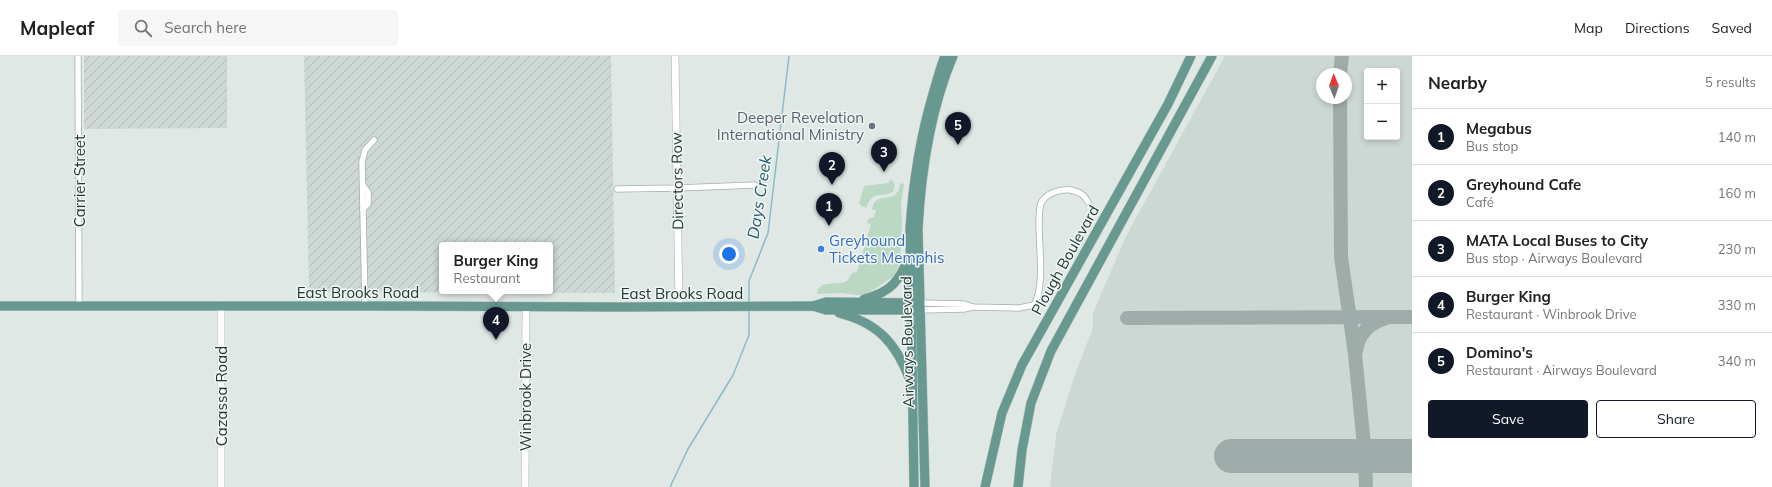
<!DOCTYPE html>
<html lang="en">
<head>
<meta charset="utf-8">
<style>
	body { margin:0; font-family:Mulish,sans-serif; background:#f6f6f6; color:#202124 }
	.controls { position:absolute; right:12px; top:12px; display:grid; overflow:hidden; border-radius:4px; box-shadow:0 2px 6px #0003 }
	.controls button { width:36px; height:36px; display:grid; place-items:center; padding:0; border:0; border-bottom:1px solid #e0e0e0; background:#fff; color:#202124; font:20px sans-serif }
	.compass { position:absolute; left:1316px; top:12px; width:36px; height:36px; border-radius:50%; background:#fff; box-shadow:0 2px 6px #0003; rotate:358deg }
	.you { position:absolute; left:729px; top:198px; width:14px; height:14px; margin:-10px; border:3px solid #fff; border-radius:50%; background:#1a73e8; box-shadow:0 0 0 6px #1a73e833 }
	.badge { display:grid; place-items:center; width:26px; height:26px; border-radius:50%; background:#111827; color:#fff; font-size:13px; font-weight:700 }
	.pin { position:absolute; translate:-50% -33px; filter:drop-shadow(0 1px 2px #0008) }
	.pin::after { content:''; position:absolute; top:21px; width:14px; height:12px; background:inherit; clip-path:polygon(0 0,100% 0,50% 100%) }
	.popup { position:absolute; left:439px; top:186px; width:114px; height:52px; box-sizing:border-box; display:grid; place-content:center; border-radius:4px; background:#fff; filter:drop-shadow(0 1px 3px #0005); font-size:13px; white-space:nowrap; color:#757577 }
	.popup b { font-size:15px; color:#202124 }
	.popup::after { content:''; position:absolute; left:50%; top:100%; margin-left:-8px; border:8px solid transparent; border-top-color:#fff }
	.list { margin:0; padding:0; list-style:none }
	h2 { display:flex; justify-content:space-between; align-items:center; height:52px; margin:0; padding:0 16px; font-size:17px }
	h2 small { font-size:13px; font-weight:400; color:#757577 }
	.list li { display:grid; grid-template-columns:26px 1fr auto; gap:12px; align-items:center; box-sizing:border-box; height:56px; padding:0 16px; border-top:1px solid #e0e0e0 }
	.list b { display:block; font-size:15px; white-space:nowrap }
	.list p { margin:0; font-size:13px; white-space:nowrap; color:#757577 }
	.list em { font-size:13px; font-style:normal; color:#757577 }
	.actions { display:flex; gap:8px; padding:12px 16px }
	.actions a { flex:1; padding:9px 0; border:1px solid #111827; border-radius:4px; text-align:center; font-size:14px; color:#111827 }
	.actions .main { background:#111827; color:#fff }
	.icon { flex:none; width:22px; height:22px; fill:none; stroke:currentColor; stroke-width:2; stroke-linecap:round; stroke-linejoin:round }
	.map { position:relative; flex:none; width:1412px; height:431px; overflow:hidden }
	header { display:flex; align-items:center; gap:24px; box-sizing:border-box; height:56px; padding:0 20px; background:#fff; border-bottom:1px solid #e0e0e0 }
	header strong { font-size:19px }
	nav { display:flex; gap:22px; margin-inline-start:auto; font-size:14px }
	.search { width:280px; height:36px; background:#f6f6f6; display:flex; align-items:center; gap:10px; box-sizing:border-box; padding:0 14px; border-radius:4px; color:#757577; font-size:15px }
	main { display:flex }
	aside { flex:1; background:#fff }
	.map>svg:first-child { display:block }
</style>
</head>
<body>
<header>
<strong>Mapleaf</strong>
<div class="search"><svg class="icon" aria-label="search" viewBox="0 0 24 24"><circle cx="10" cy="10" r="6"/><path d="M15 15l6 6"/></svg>Search here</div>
<nav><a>Map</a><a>Directions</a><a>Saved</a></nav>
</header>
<main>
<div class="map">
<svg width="1412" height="431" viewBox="0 0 1412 431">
	<defs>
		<pattern id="industrial-furrows" width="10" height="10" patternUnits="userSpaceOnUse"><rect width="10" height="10" fill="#cdd8d4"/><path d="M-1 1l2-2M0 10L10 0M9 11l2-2" fill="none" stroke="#b0bab6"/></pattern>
	</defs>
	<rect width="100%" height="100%" fill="#dfe8e5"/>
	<path fill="#cdd8d4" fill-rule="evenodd" d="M1225,0H1412V431H1050L1056,379L1075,318L1093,272V257L1126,180ZM1367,15H1397V81H1367ZM1322,18H1346V42H1322Z"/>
	<g fill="url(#industrial-furrows)" fill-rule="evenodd">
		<path d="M84,0H227V72L84,73Z"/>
		<path d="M304,0H611L615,237L309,236ZM442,189H550V235H442Z"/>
	</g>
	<g fill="#bad8c4">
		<path d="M889,124L893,125L895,129L893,136C879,142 873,134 866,152L863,150L862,151L859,147L864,130L889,127Z"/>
		<path d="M900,127L904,128L901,149L902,166L900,206L894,220L867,238L858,239L840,237L817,238C818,224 835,229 845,226L848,224L852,217L857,216L871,168L867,167L868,163L874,161L876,154H872C874,140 883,143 894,140L899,134Z"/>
	</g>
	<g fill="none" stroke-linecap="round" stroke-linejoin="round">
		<g stroke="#8cbbc8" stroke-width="1.5">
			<path d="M749,247V225L768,177L789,0"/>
			<path d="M670,431L688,393L733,319L749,279V253"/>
		</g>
		<g stroke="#9eadaa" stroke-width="14">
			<path d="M1340,18L1342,0"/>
			<path d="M1340,42L1341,201L1355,298L1365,400L1366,431"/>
			<path d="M1127,262L1412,261"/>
			<path d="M1356,295C1358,279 1369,267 1384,263"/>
		</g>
		<path stroke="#9eadaa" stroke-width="34" d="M1231,400H1412"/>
		<g stroke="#a3afac" stroke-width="7">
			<g id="minor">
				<path d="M78,0L79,250"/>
				<path d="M363,129L368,136V148L363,153"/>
				<path d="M617,133L678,132L755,129"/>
				<path d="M920,247L964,248L973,251L1019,252L1034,249C1045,231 1039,190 1039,169C1039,162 1039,154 1041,147C1046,137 1060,133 1071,134C1079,136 1084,138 1088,146"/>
				<path d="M365,250L362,106L365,94L374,84"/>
				<path d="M920,254L964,253L973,251"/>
			</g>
		</g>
		<g stroke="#a3afac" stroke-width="8">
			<g id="tertiary">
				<path d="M675,0L679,250"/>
				<path d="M221,431V249"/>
				<path d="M525,431L526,250"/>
			</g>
		</g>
		<g stroke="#bdc3c2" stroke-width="10">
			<g id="primary">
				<path d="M864,243C892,236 899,225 910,199"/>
				<path d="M0,250H377L618,251L813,250L826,254H920"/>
				<path d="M813,250L826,246L917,247"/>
				<path d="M839,257C878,267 896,287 910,324"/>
				<path d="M914,431L910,173C913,127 920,82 933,38C937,25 940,12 945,0"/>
				<path d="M925,431L918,173C921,117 931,52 953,0"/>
				<path d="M985,431L1002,357L1022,309L1168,48L1191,0"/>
				<path d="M1018,431L1022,394L1031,347L1051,295L1212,0"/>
			</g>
		</g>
		<use href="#minor" stroke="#fff" stroke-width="5.5"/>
		<use href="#tertiary" stroke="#fff" stroke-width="7"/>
		<use href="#primary" stroke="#689990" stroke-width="9"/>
	</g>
	<circle fill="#6b7280" stroke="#eff6f3" stroke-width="1.5" cx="872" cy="70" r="4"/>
	<circle fill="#3f7fe0" stroke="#eff6f3" stroke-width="1.5" cx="821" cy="193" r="4"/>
	<g text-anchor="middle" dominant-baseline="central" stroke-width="3" stroke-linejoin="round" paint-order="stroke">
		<g font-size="15" fill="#5b616d" stroke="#eff6f3" text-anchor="end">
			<text x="864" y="61">Deeper Revelation<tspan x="864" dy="17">International Ministry</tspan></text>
		</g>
		<g font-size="15" fill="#223733" stroke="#eff6f3">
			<text transform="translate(79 125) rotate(-90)">Carrier Street</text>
			<text transform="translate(677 125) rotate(-91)">Directors Row</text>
			<text transform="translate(1065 204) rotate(-61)">Plough Boulevard</text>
			<text x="358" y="236">East Brooks Road</text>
			<text x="682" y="237">East Brooks Road</text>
			<text transform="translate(907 286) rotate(-91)">Airways Boulevard</text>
			<text transform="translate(221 340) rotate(-90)">Cazassa Road</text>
			<text transform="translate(525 341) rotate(-90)">Winbrook Drive</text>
		</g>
		<g font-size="15" fill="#366cbe" stroke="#eff6f3" text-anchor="start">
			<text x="829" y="184">Greyhound<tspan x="829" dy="17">Tickets Memphis</tspan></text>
		</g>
		<g font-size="16" font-style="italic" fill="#235a6b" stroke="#eff6f3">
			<text transform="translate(759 141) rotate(-81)">Days Creek</text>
		</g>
	</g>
</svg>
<div class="controls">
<button>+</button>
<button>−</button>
</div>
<svg class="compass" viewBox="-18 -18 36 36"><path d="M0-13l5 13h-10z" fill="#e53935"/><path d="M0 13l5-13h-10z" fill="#757577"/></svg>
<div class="you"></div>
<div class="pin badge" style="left:829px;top:170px">1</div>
<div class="pin badge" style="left:832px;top:129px">2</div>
<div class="pin badge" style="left:884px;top:116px">3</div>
<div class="pin badge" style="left:496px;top:284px">4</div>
<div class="popup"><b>Burger King</b>Restaurant</div>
<div class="pin badge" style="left:958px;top:89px">5</div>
</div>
<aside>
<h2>Nearby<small>5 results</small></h2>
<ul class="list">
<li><span class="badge">1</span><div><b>Megabus</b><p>Bus stop</p></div><em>140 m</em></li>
<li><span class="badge">2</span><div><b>Greyhound Cafe</b><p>Café</p></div><em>160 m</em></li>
<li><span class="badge">3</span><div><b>MATA Local Buses to City</b><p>Bus stop · Airways Boulevard</p></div><em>230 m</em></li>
<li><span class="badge">4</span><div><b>Burger King</b><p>Restaurant · Winbrook Drive</p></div><em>330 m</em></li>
<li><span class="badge">5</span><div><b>Domino's</b><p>Restaurant · Airways Boulevard</p></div><em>340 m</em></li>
</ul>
<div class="actions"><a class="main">Save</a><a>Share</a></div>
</aside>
</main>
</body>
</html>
